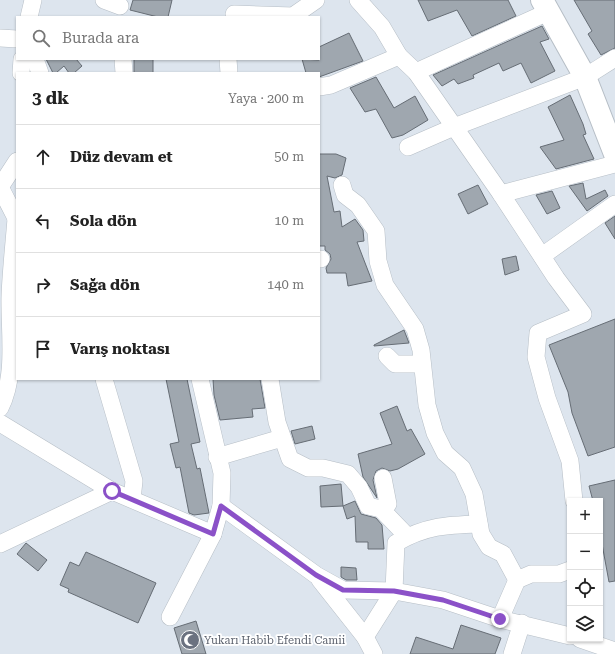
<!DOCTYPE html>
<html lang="tr">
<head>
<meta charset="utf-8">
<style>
	body { margin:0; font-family:"Roboto Serif",serif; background:#f2f2f2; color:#222 }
	.controls { position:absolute; right:12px; bottom:12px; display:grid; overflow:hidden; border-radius:0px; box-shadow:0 1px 3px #0004 }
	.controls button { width:36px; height:36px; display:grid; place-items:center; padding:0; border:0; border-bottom:1px solid #e0e0e0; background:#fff; color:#222; font:20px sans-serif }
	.stop { position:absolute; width:12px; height:12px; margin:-9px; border:3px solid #8b51c8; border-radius:50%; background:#fff }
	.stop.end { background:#8b51c8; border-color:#fff; box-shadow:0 1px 4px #0008 }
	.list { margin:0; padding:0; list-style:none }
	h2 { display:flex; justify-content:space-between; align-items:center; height:52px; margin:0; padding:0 16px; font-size:17px }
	h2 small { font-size:13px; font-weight:400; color:#767676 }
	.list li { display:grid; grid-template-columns:26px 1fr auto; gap:12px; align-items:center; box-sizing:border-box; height:64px; padding:0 16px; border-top:1px solid #e0e0e0 }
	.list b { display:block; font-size:15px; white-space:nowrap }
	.list em { font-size:13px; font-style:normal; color:#767676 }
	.icon { flex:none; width:22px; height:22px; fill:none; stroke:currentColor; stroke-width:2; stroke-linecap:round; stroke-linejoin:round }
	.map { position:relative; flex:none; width:615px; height:654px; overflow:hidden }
	.search { position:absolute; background:#fff; box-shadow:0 1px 3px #0004; left:16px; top:16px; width:304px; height:44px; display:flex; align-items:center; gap:10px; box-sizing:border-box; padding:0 14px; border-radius:0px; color:#767676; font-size:15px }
	.panel { position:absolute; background:#fff; box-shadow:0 1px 3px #0004; left:16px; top:72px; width:304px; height:308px; border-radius:0px }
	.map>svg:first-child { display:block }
</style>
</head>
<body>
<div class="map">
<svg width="615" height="654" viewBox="0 0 615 654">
	<rect width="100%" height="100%" fill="#dde5ee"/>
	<g fill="#9fa7af" stroke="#666d75">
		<path d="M133,0H172L168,17H158L130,10Z"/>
		<path d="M418,0H508L516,16L472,36L457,10L428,21Z"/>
		<path d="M574,0H615V48L601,55L588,34L592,31Z"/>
		<path d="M542,26L549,39L540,42L555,71L531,83L521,63L503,71L499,63L473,75L474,78L458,84L454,79L442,86L433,75Z"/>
		<path d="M349,33L363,61L319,77V73H306L302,59L319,60V47Z"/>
		<path d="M46,59H76L82,66L74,73H69L64,66L56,73H53Z"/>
		<rect x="134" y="59" width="19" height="14"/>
		<path d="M376,77L394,108L415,96L428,120L403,135L392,138L376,109L365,112L350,88Z"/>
		<path d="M570,95L583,124L586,134L583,135L594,159L556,169L540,147L564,140L548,107Z"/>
		<path d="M319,154H336L346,158L342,175L335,178L327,176L334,212L340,211L342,227L355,219L363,230L364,241L357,242L372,281L348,286L346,273H327L326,268L331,259L330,254L325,250V246H319Z"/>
		<path d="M583,183L586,199L605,190L608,196L587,211L569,186Z"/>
		<path d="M478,185L488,204L468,214L458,194Z"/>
		<path d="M552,191L560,208L547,214L536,195Z"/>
		<path d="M615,216V239L605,223Z"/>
		<path d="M516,256L519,270L505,275L502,259Z"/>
		<path d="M615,319V447L588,456L572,413L568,392L549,345Z"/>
		<path d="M404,330L409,343L374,346V345Z"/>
		<path d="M166,379H187L200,442L191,444L197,469L200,468L209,513L194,515L189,513L180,467L176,468L170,444L179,442Z"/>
		<path d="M213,379H260L265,408L252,409L253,417L220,420L214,395Z"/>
		<path d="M397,406L407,431L411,429L425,454L398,469L390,471L382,468L376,471L373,480L377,498L363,477L358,454L392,444L380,413Z"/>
		<path d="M312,426L315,439L295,444L291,431Z"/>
		<path d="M615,480V581L609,582L600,533V501H593L589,486Z"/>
		<path d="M341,484L343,506L321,507L320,486Z"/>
		<path d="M355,501L361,514L376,518L382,525L384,549H368V542H356L355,516L347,519L343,506Z"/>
		<path d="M26,543L47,560L38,571L17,554Z"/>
		<path d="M86,552L156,583L138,623L68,592L69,589L60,585L70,562L79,566Z"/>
		<path d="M341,567L356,568L357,580H346L341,577Z"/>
		<path d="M196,621L206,654H182L174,628Z"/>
		<path d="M461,625L501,638L495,654H410L416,637L453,649Z"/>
	</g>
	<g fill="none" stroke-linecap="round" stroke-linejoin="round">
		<g stroke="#b6bec6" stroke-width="18">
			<g id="street">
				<path d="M104,0L120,6"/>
				<path d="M358,0L382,27L399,56L416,72L501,194L556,278L583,314L538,333L536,357L547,398L570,461L574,501"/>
				<path d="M234,14L293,16L316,0"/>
				<path d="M29,17L33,0"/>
				<path d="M0,38L17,39"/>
				<path d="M35,59L40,73"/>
				<path d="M123,59L124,73"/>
				<path d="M228,59L229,73"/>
				<path d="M416,72L548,12"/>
				<path d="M21,73L22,59"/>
				<path d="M319,87L331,85L399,56"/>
				<path d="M408,147L454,127L585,77L615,58"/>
				<path d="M342,185L345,195L358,205L376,231L378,261L385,285L415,329L421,350L427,405L435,433L445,453L462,468L474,494L481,534L489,547L503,554L517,580"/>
				<path d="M0,187L17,220"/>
				<path d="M0,187L17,161"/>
				<path d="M501,194L615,164"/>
				<path d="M542,256L615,204"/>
				<path d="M319,259H321"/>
				<path d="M387,356L395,364H422"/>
				<path d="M104,379L134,481L132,499"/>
				<path d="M200,379L222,473L221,506"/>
				<path d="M270,379L277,422L290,459L308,468H323L348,474L359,487L368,506L381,509L407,536"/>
				<path d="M0,408C17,375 9,330 10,296C11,270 14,244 16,219"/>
				<path d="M0,423L112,491"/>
				<path d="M217,457L282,438"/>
				<path d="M381,509L388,504L383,478"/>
				<path d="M0,544L112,491L213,534L221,506L316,575L343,590L394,591L443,600L500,619L570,636"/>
				<path d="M320,580L365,637L374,654"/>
				<path d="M170,617L213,534"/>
				<path d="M500,619L517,580L531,574H559L570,570"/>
				<path d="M365,637L394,591L396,543C425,526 446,525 479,524"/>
				<path d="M580,639L615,651"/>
				<path d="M512,654L522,623"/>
			</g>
		</g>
		<g stroke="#b6bec6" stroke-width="24">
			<path id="secondary" d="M542,0L585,77L615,154"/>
		</g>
		<use href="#street" stroke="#fff" stroke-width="17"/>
		<use href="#secondary" stroke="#fff" stroke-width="22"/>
	</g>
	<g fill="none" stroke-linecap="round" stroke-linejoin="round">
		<path stroke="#8b51c8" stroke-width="5" d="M112,491L213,534L221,506L316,575L343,590L394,591L443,600L500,619"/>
	</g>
	<defs>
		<g id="mosque-disc" transform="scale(1)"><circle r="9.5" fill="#6b7280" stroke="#fff"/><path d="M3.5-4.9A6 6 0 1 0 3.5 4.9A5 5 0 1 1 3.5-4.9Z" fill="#fff"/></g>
	</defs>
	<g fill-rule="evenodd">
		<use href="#mosque-disc" x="190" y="640"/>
	</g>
	<g text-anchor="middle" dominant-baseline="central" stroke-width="3.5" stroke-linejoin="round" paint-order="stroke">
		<g font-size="11" fill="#5b616d" stroke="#fff" text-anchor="start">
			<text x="204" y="640">Yukarı Habib Efendi Camii</text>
		</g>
	</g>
</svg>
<div class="controls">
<button>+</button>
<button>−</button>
<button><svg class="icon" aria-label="locate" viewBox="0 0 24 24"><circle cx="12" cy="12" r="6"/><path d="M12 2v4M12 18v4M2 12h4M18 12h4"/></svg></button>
<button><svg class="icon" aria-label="layers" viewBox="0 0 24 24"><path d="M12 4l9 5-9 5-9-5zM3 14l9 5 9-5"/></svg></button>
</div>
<div class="stop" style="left:112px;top:491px"></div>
<div class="stop end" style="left:500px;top:619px"></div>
<div class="search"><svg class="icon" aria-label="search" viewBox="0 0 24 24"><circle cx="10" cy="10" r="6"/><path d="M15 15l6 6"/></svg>Burada ara</div>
<section class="panel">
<h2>3 dk<small>Yaya · 200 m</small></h2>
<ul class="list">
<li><svg class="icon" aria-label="ahead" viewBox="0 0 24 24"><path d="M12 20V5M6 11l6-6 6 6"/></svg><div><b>Düz devam et</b></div><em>50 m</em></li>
<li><svg class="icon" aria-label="left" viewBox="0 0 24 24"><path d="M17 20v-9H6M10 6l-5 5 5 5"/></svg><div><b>Sola dön</b></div><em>10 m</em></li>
<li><svg class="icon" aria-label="right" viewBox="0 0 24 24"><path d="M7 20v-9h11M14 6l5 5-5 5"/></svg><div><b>Sağa dön</b></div><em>140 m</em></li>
<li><svg class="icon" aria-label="arrive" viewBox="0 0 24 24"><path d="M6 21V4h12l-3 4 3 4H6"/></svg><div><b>Varış noktası</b></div></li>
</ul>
</section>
</div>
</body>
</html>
